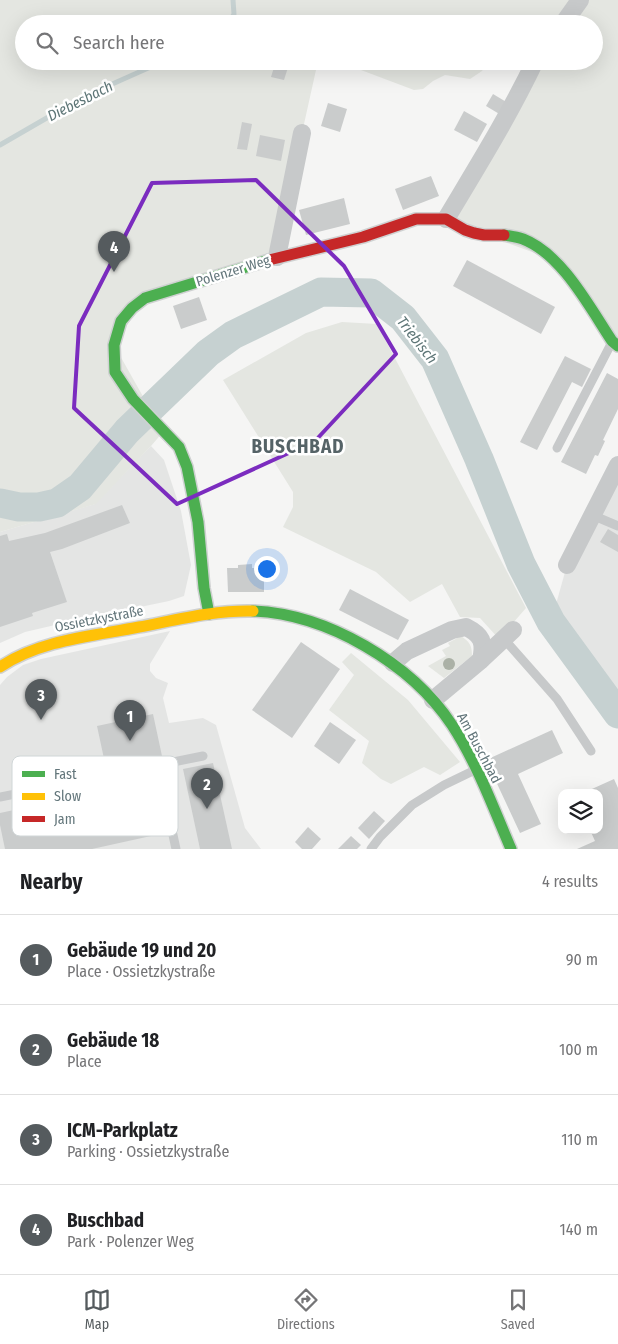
<!DOCTYPE html>
<html lang="en">
<head>
<meta charset="utf-8">
<style>
	body { margin:0; font-family:"Fira Sans Condensed",sans-serif; background:#f2f2f2; color:#202124 }
	.controls { position:absolute; right:15px; bottom:15px; display:grid; overflow:hidden; border-radius:10px; box-shadow:0 5px 20px #0002 }
	.controls button { width:45px; height:45px; display:grid; place-items:center; padding:0; border:0; border-bottom:1px solid #e0e0e0; background:#fff; color:#202124; font:25px sans-serif }
	.you { position:absolute; left:266px; top:568px; width:18px; height:18px; margin:-12px; border:4px solid #fff; border-radius:50%; background:#1a73e8; box-shadow:0 0 0 8px #1a73e833 }
	.badge { display:grid; place-items:center; width:32px; height:32px; border-radius:50%; background:#555b5e; color:#fff; font-size:16px; font-weight:700 }
	.pin { position:absolute; translate:-50% -41px; filter:drop-shadow(0 1px 2px #0008) }
	.pin::after { content:''; position:absolute; top:26px; width:18px; height:15px; background:inherit; clip-path:polygon(0 0,100% 0,50% 100%) }
	.list { margin:0; padding:0; list-style:none }
	h2 { display:flex; justify-content:space-between; align-items:center; height:65px; margin:0; padding:0 20px; font-size:21px }
	h2 small { font-size:16px; font-weight:400; color:#757577 }
	.list li { display:grid; grid-template-columns:32px 1fr auto; gap:15px; align-items:center; box-sizing:border-box; height:90px; padding:0 20px; border-top:1px solid #e0e0e0 }
	.list b { display:block; font-size:19px; white-space:nowrap }
	.list p { margin:0; font-size:16px; white-space:nowrap; color:#757577 }
	.list em { font-size:16px; font-style:normal; color:#757577 }
	.icon { flex:none; width:28px; height:28px; fill:none; stroke:currentColor; stroke-width:2; stroke-linecap:round; stroke-linejoin:round }
	.map { position:relative; flex:none; width:618px; height:849px; overflow:hidden }
	.search { position:absolute; background:#fff; box-shadow:0 5px 20px #0002; left:15px; right:15px; top:15px; height:55px; display:flex; align-items:center; gap:12px; box-sizing:border-box; padding:0 18px; border-radius:28px; color:#757577; font-size:19px }
	.sheet { height:425px; background:#fff }
	nav { display:flex; justify-content:space-around; align-items:center; box-sizing:border-box; height:70px; border-top:1px solid #e0e0e0; background:#fff; font-size:14px; color:#757577 }
	nav a { display:grid; justify-items:center; gap:2px }
	nav .on { color:#555b5e }
	.map>svg:first-child { display:block }
</style>
</head>
<body>
<div class="map">
<svg width="618" height="849" viewBox="0 0 618 849">
	<rect width="100%" height="100%" fill="#f5f5f4"/>
	<g fill="#e4e5e4">
		<path d="M151,446L164,460L181,511L191,565L184,596L169,601L68,622L25,632L0,643V532L95,504Z"/>
		<path d="M618,468V714L551,622L567,565Z"/>
		<path d="M170,631L150,664V671L156,678L168,683L163,698L169,723L203,718L216,725L245,828L261,849H0V685L7,677L23,665L41,659Z"/>
	</g>
	<g fill="#e4e6e1">
		<path d="M0,0H618V346L554,260L453,223L535,61H594V24H24V61H318L302,133L277,257L145,298L114,345L163,432L151,446L96,504L0,532Z"/>
		<path d="M337,61H489L482,71L470,79L445,75L433,81L423,89L414,90Z"/>
		<path d="M342,322L377,324L526,608L499,639L480,618L460,617L442,584L410,602L376,572L283,527L293,507V492L223,380L306,333Z"/>
		<path d="M461,636C470,642 472,646 472,656L444,678L428,666L446,656L442,650L450,646L448,643Z"/>
		<path d="M351,653L408,700L460,762L440,775L424,767L391,784L381,779L362,763L369,741L329,710L354,675L342,662Z"/>
	</g>
	<g fill="none" stroke-linecap="round" stroke-linejoin="round">
		<g stroke="#c6d1d1" stroke-width="5">
			<path d="M228,24L234,14L233,0"/>
			<path d="M0,145L83,97L164,61"/>
		</g>
		<path stroke="#c6d1d1" stroke-width="29" d="M0,503L19,507H39L57,503L80,487L127,431L208,353L233,335L321,292L371,293L403,318L435,359L479,459L521,564L551,622L618,714"/>
	</g>
	<g fill="#cacccc">
		<path d="M276,61H290L284,80L271,77Z"/>
		<path d="M493,94L508,103L501,115L486,106Z"/>
		<path d="M328,103L347,109L340,132L321,126Z"/>
		<path d="M464,111L487,124L477,142L454,130Z"/>
		<path d="M242,122L252,124L247,150L237,149Z"/>
		<path d="M260,135L285,140L281,161L256,156Z"/>
		<path d="M431,176L439,196L403,210L395,189Z"/>
		<path d="M344,198L350,224L306,235L299,210Z"/>
		<path d="M467,260L555,307L541,334L453,286Z"/>
		<path d="M199,297L207,320L181,329L173,306Z"/>
		<path d="M565,356L591,369L582,387L572,382L537,450L520,442Z"/>
		<path d="M607,373L618,379V409L603,440L605,441L598,456L595,455L586,474L561,462Z"/>
		<path d="M122,505L130,523L62,549L50,552L67,602L32,613L33,616L0,627V536L7,534L9,541L45,533Z"/>
		<path d="M608,529L618,535V552L600,542Z"/>
		<path d="M252,564V568H264V592H228L227,568H238V565Z"/>
		<path d="M350,589L409,620L398,640L339,610Z"/>
		<path d="M301,642L340,669L292,738L252,710Z"/>
		<path d="M153,714L162,756L106,768L97,726Z"/>
		<path d="M330,722L356,740L339,764L314,746Z"/>
		<path d="M552,730L563,753L518,774L541,824L520,833L486,760Z"/>
		<path d="M213,763L232,849H200L183,769Z"/>
		<path d="M614,779L618,788V849H577L595,841L590,830H599V793H583Z"/>
		<path d="M148,781L160,834L92,849H5L0,825V813Z"/>
		<path d="M374,811L385,821L369,839L358,828Z"/>
		<path d="M308,827L321,839L312,849H302L295,842Z"/>
		<path d="M351,836L361,845L357,849H338Z"/>
	</g>
	<g fill="none" stroke-linecap="round" stroke-linejoin="round">
		<g stroke="#cfd1d1" stroke-width="14">
			<g id="fast">
				<path d="M504,235C510,236 517,237 523,239C562,254 590,308 612,341L618,346"/>
				<path d="M253,611C327,614 411,663 452,725C477,763 493,807 511,849"/>
				<path d="M209,614L204,588L198,522L187,467L179,447L133,399L115,372L114,345L121,321L132,308L145,298L269,260"/>
			</g>
		</g>
		<g stroke="#cfd1d1" stroke-width="14">
			<path id="slow" d="M0,667C40,640 93,636 139,627C176,620 214,610 253,611"/>
		</g>
		<g stroke="#cfd1d1" stroke-width="14">
			<path id="jam" d="M269,260L363,237L416,219H446L465,230L474,233L484,235H504"/>
		</g>
		<g stroke="#c7c9ca" stroke-width="9">
			<path d="M557,448L611,344"/>
			<path d="M592,515L618,526"/>
			<path d="M504,639L557,699L591,751"/>
			<path d="M158,765L176,849"/>
			<path d="M0,797L203,756"/>
			<path d="M371,849L380,837L412,805L444,785L475,770"/>
		</g>
		<g stroke="#c7c9ca" stroke-width="18">
			<path d="M563,24L580,0"/>
			<path d="M446,219C477,167 509,116 535,61"/>
			<path d="M277,257L302,133"/>
			<path d="M567,565L618,465"/>
			<path d="M393,663L407,651L452,630L466,627C482,635 485,642 481,660"/>
			<path d="M433,700L481,660L513,630"/>
		</g>
		<use href="#fast" stroke="#4caf50" stroke-width="11"/>
		<use href="#slow" stroke="#ffc107" stroke-width="11"/>
		<use href="#jam" stroke="#c62828" stroke-width="11"/>
	</g>
	<circle fill="#abb1a6" cx="449" cy="664" r="6"/>
	<path fill="none" stroke="#7b2cbf" stroke-width="4" stroke-linejoin="round" d="M256,180L344,266L396,354L315,441L177,504L74,408L79,326L152,183Z"/>
	<g text-anchor="middle" dominant-baseline="central" stroke-width="5" stroke-linejoin="round" paint-order="stroke">
		<g font-size="14" fill="#63767b" stroke="#fff">
			<text transform="translate(233 271) rotate(-17)">Polenzer Weg</text>
			<text transform="translate(99 619) rotate(-11)">Ossietzkystraße</text>
			<text transform="translate(479 748) rotate(62)">Am Buschbad</text>
		</g>
		<g font-size="15" font-style="italic" fill="#5e7677" stroke="#fff">
			<text transform="translate(80 101) rotate(-27)">Diebesbach</text>
			<text transform="translate(417 340) rotate(52)">Triebisch</text>
		</g>
		<g font-size="19" font-weight="bold" letter-spacing="1" fill="#556367" stroke="#fff">
			<text x="298" y="446">BUSCHBAD</text>
		</g>
	</g>
	<rect x="12" y="756" width="166" height="80" rx="8" fill="#fff" stroke="#d0d6d7" stroke-width="1"/>
	<rect x="22" y="771" width="23" height="6" fill="#4caf50"/>
	<rect x="22" y="793" width="23" height="7" fill="#ffc107"/>
	<rect x="22" y="816" width="23" height="6" fill="#c62828"/>
	<g font-size="14" fill="#63767b">
		<text x="54" y="779">Fast</text>
		<text x="54" y="801">Slow</text>
		<text x="54" y="824">Jam</text>
	</g>
</svg>
<div class="controls">
<button><svg class="icon" aria-label="layers" viewBox="0 0 24 24"><path d="M12 4l9 5-9 5-9-5zM3 14l9 5 9-5"/></svg></button>
</div>
<div class="you"></div>
<div class="pin badge" style="left:130px;top:741px">1</div>
<div class="pin badge" style="left:207px;top:809px">2</div>
<div class="pin badge" style="left:41px;top:720px">3</div>
<div class="pin badge" style="left:114px;top:272px">4</div>
<div class="search"><svg class="icon" aria-label="search" viewBox="0 0 24 24"><circle cx="10" cy="10" r="6"/><path d="M15 15l6 6"/></svg>Search here</div>
</div>
<section class="sheet">
<h2>Nearby<small>4 results</small></h2>
<ul class="list">
<li><span class="badge">1</span><div><b>Gebäude 19 und 20</b><p>Place · Ossietzkystraße</p></div><em>90 m</em></li>
<li><span class="badge">2</span><div><b>Gebäude 18</b><p>Place</p></div><em>100 m</em></li>
<li><span class="badge">3</span><div><b>ICM-Parkplatz</b><p>Parking · Ossietzkystraße</p></div><em>110 m</em></li>
<li><span class="badge">4</span><div><b>Buschbad</b><p>Park · Polenzer Weg</p></div><em>140 m</em></li>
</ul>
</section>
<nav>
<a class="on"><svg class="icon" aria-label="map" viewBox="0 0 24 24"><path d="M3 6l6-2 6 2 6-2v14l-6 2-6-2-6 2zM9 4v14M15 6v14"/></svg>Map</a>
<a><svg class="icon" aria-label="directions" viewBox="0 0 24 24"><path d="M12 3l9 9-9 9-9-9zM9 14v-3h6M13 9l2 2-2 2"/></svg>Directions</a>
<a><svg class="icon" aria-label="saved" viewBox="0 0 24 24"><path d="M7 4h10v16l-5-4-5 4z"/></svg>Saved</a>
</nav>
</body>
</html>
